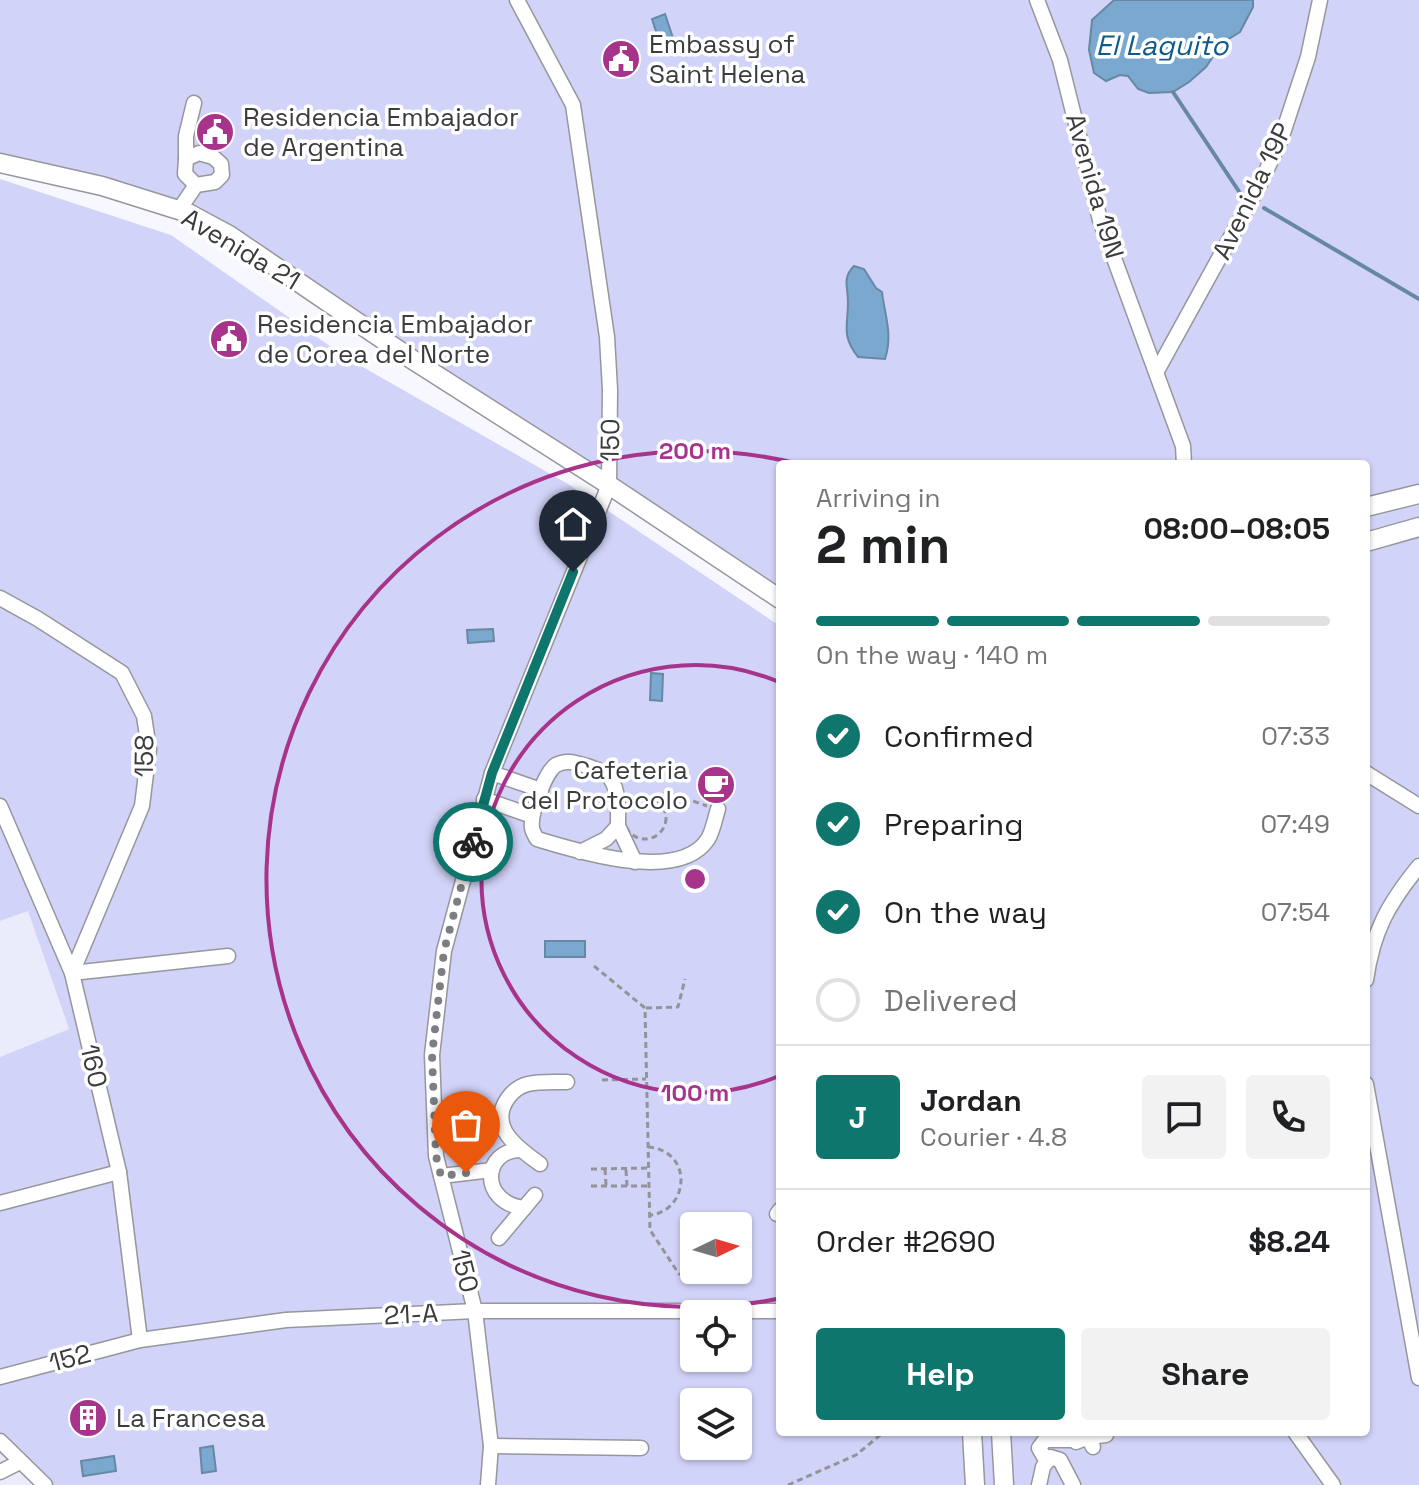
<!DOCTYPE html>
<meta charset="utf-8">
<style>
body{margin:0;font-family:"Space Grotesk",sans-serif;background:#f2f2f2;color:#202124;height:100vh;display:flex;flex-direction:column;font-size:30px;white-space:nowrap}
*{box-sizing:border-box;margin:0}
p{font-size:26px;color:#757577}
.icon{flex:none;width:44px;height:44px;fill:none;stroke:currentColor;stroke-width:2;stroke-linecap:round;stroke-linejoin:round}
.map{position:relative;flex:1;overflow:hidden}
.sheet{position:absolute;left:776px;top:460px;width:594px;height:976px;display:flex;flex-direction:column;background:#fff;border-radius:8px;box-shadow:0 2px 6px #0004}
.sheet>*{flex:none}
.needle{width:52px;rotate:85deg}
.fabs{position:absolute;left:680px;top:1212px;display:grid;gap:16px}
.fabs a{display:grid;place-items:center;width:72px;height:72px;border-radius:8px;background:#fff;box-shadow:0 2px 6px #0004;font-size:40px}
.pin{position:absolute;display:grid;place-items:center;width:68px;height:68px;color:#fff;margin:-82px -34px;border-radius:50% 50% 50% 0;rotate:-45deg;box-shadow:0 0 8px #0007}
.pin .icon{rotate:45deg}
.courier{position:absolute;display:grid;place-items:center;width:80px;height:80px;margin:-40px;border:6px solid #0f766e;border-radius:50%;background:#fff;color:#222;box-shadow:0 2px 10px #0007}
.summary em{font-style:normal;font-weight:700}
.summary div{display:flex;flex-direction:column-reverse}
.summary{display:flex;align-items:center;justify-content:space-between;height:136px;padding:0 40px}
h1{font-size:52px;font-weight:700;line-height:60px}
.bar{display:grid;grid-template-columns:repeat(4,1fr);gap:12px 8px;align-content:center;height:96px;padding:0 40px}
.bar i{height:10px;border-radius:6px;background:#e0e0e0}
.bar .on{background:#0f766e}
.bar p{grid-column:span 4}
.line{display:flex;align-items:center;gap:20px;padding:0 40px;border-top:2px solid #e0e0e0}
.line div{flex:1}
.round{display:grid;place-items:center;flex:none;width:84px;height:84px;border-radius:8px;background:#f2f2f2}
ol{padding:0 40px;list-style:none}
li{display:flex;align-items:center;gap:24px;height:88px}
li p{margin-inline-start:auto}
li .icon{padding:8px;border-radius:50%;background:#0f766e;color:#fff;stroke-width:4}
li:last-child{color:#757577}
li i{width:44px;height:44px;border:4px solid #e0e0e0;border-radius:50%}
.cta{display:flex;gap:16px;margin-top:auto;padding:16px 40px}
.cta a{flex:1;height:92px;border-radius:8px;background:#0f766e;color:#fff;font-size:32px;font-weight:700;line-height:92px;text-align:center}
.cta a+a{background:#f2f2f2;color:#202124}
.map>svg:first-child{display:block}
.built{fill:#ebecfb}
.green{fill:#d2d3f8;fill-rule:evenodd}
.water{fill:#7aa8ce;stroke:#6788a3;stroke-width:2}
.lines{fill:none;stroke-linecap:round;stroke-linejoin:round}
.stream{stroke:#6788a3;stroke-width:4}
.minor-casing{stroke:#96969d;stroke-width:17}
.major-casing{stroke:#96969d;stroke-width:21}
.path{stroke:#939398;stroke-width:3;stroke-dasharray:6 4;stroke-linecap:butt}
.minor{stroke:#fff;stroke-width:14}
.major{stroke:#fff;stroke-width:18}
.done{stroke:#7d7e82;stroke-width:8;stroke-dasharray:0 14.4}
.route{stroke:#0f766e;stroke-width:10}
.ring{fill:none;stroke:#a8338b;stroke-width:4}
.labels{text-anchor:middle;stroke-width:7;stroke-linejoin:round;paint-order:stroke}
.poi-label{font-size:26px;fill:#3c3c3f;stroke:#fff;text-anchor:start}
.street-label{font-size:26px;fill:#3c3c3f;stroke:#fff}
.water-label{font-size:28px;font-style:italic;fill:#0e5a8a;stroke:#fff}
.centre{fill:#a8338b;stroke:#fff;stroke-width:4}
.ring-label{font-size:24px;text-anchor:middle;font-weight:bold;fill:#a8338b;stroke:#fff;stroke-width:7;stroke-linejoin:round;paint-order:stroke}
</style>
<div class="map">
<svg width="1419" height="1485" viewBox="0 0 1419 1485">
<rect width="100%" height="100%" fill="#f7f8ff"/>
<g class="built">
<path d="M28,910L69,1029L0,1057V921Z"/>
<path d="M0,1438L54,1485H0Z"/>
</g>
<g class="green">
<path d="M0,0H1114L1092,20L1116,78L1120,75H1128L1132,82L1149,93L1173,91L1189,82L1206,67L1222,43L1240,32L1253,8V0H1419V494L1366,507V464H780V599L188,213L0,163Z"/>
<path d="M0,179L171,235L347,358L568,484L780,626V1432H962L965,1485H54L0,1438V1057L69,1029L28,911L0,921ZM694,1226H738V1270H694ZM694,1314H738V1358H694ZM694,1402H738V1446H694Z"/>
<path d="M1419,505V517L1366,531V518Z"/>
<path d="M1419,527V1485H1004L1001,1432H1366V542Z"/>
<path d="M980,1432H992L994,1485H984Z"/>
</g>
<g class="water">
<path d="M1114,0H1253V7L1240,32L1222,43L1206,67L1189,82L1173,92L1149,93L1138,89L1128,76L1120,75L1106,81L1094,73L1089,50L1092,20Z"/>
<path d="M665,14L674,41L661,47L652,19Z"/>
<path d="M854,266L864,269L876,288L882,292C885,317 893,334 885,359L858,357C841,335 848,327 848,302C848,287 842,278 854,266Z"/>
<path d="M493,629L494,641L468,643L467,630Z"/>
<path d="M651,673L663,674L662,701L650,700Z"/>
<rect x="545" y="941" width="40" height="16"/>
<path d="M213,1446L216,1471L202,1473L200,1448Z"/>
<path d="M114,1456L116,1471L83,1476L81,1461Z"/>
</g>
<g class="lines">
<g class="stream">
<path d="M1173,92L1240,193"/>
<path d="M1264,208L1419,299"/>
</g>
<defs>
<g id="minor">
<path d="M1037,0L1060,60L1100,220L1183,446L1184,464"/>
<path d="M186,159V136L194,103"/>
<path d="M179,210L196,185L215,182L222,175L221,164L213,157L199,153L186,159L185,174L196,185"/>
<path d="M1157,371L1261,182L1281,139L1308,57L1320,0"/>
<path d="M0,598L38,619L122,673L144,716L149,749L142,806L72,973L228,956"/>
<path d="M492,773L541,790"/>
<path d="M1366,773L1419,806"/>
<path d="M484,799L532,816"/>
<path d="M0,806L72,973L119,1172L140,1340"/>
<path d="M618,826L635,862"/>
<path d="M580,852L606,839L618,826C618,810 620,784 605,773C600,770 592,768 587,766C576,763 567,759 556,765C545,772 530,814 532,828C532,830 536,838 537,839C577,851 679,884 708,839C713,831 715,818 718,809"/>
<path d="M1366,980C1373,931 1388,904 1419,866"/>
<path d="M1366,1084L1419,1378"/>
<path d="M521,1150C482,1150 479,1202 524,1208"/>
<path d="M540,1164C519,1149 487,1127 508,1098C513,1091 520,1086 528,1084C540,1081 555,1082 567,1082"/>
<path d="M441,1176L492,1170"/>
<path d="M0,1203L119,1172"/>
<path d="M777,1214L780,1210"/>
<path d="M499,1238L535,1195"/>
<path d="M0,1377L140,1340L286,1320L475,1311H780"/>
<path d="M1295,1432L1333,1485"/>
<path d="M1088,1437L1106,1435"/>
<path d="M0,1441L45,1485"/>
<path d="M1076,1442L1088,1437L1093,1447"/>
<path d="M491,1446L641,1448"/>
<path d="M1047,1462L1039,1448L1045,1440H1080"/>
<path d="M0,1472L20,1462"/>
<path d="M488,1485L491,1446L475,1311L436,1156L432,1055L444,951L492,773L609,485L610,390L607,337L573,105L517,0"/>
<path d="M1039,1485L1043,1467L1050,1457L1060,1460L1073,1485"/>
</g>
<g id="major">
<path d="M0,163L102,186L188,213L229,235L416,362L609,485L780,599"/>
<path d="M1366,507L1419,494"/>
<path d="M1366,542L1419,527"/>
<path d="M972,1432L975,1485"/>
<path d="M1001,1432L1004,1485"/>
</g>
</defs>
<use href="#minor" class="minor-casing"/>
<use href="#major" class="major-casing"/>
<g class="path">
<circle cx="645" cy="818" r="21"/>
<path d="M665,811L693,801L707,806"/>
<path d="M594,966L645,1008L650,1230L679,1274H690"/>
<path d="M646,1008L678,1007L685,979"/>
<path d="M602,1080L646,1079"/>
<path d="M648,1147C694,1151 689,1210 651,1215"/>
<path d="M591,1169L649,1168"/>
<path d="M605,1169L606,1185"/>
<path d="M626,1170L627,1186"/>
<path d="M591,1186H649"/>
<path d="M788,1485L856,1455L884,1432"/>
</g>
<use href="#minor" class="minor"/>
<use href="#major" class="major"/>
</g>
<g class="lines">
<path class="done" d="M466,1173L441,1176L436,1156L432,1055L444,951L473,842"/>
<path class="route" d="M473,842L492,773L573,572"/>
</g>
<g class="ring">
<path d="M779 1076A214 214 0 1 1 779 682"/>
<path d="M777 1299A428 428 0 1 1 799 464"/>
</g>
<defs>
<symbol id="civic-disc" viewBox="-11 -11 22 22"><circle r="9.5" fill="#a8338b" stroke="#fff"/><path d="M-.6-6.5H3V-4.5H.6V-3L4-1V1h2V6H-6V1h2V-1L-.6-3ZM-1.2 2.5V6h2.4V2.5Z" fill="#fff"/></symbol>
<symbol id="cafe-disc" viewBox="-11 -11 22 22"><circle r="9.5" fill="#a8338b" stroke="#fff"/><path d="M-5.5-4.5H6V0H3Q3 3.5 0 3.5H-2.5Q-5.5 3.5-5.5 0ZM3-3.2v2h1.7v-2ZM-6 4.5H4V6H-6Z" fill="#fff"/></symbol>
<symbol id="building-disc" viewBox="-11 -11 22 22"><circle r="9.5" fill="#a8338b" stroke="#fff"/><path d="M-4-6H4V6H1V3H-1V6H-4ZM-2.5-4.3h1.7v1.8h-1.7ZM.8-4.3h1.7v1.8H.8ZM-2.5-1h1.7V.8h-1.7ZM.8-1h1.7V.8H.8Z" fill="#fff"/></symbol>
</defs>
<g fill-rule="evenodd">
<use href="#civic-disc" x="599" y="37" width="44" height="44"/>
<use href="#civic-disc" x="193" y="110" width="44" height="44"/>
<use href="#civic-disc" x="207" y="317" width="44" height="44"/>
<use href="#cafe-disc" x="694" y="763" width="44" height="44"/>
<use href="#building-disc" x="66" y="1396" width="44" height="44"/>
</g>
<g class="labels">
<g class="poi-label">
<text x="649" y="53">Embassy of<tspan x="649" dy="30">Saint Helena</tspan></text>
<text x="243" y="126">Residencia Embajador<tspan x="243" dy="30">de Argentina</tspan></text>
<text x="257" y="333">Residencia Embajador<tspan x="257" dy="30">de Corea del Norte</tspan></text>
<text x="688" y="779" text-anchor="end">Cafeteria<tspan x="688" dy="30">del Protocolo</tspan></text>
<text x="116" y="1427">La Francesa</text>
</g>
<g class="street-label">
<text transform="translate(1095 186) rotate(74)" y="9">Avenida 19N</text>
<text transform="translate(1252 191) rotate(-64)" y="9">Avenida 19P</text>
<text transform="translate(241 249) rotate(31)" y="9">Avenida 21</text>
<text transform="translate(610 440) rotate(-89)" y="9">150</text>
<text transform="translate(144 756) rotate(-89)" y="9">158</text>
<text transform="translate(94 1066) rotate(77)" y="9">160</text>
<text transform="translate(465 1271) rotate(76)" y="9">150</text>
<text transform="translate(411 1314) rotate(-3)" y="9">21-A</text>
<text transform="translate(70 1358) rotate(-15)" y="9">152</text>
</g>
<g class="water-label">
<text x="1162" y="55">El Laguito</text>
</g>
</g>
<circle cx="695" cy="879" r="12" class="centre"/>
<g class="ring-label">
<text x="695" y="459">200 m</text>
<text x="695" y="1101">100 m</text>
</g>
</svg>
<div class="fabs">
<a><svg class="needle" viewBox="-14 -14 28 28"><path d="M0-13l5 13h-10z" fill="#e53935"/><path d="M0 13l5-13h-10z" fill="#757577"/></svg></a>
<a><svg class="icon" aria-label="locate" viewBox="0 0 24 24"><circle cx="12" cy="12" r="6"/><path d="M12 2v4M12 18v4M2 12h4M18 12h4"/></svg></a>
<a><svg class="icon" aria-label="layers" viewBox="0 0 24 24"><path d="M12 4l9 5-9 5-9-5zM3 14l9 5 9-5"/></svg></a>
</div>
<div class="pin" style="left:466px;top:1173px;background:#ea580c"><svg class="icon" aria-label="bag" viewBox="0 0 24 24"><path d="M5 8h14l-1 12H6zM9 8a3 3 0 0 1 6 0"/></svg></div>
<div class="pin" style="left:573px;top:572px;background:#1f2937"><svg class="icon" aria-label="home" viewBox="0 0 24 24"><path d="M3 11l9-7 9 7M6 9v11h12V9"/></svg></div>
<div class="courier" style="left:473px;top:842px"><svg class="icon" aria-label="bike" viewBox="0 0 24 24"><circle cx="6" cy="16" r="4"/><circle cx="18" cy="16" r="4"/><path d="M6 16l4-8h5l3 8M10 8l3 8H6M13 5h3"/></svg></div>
<section class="sheet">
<div class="summary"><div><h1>2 min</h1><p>Arriving in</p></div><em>08:00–08:05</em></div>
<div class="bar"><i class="on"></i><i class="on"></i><i class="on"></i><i></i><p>On the way · 140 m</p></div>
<ol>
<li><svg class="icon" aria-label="check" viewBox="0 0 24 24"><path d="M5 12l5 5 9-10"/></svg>Confirmed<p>07:33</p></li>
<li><svg class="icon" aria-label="check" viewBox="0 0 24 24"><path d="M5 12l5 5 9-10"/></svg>Preparing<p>07:49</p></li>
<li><svg class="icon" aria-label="check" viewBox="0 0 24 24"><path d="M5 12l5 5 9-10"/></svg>On the way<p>07:54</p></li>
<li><i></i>Delivered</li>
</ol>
<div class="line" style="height:144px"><b class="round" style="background:#0f766e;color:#fff">J</b><div><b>Jordan</b><p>Courier · 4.8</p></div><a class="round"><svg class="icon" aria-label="chat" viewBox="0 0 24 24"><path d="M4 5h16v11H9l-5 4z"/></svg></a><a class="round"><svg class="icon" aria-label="phone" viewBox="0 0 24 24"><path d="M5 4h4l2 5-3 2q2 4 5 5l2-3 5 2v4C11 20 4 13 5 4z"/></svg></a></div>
<div class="line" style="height:104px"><div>Order #2690</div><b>$8.24</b></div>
<div class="cta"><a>Help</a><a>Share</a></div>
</section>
</div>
